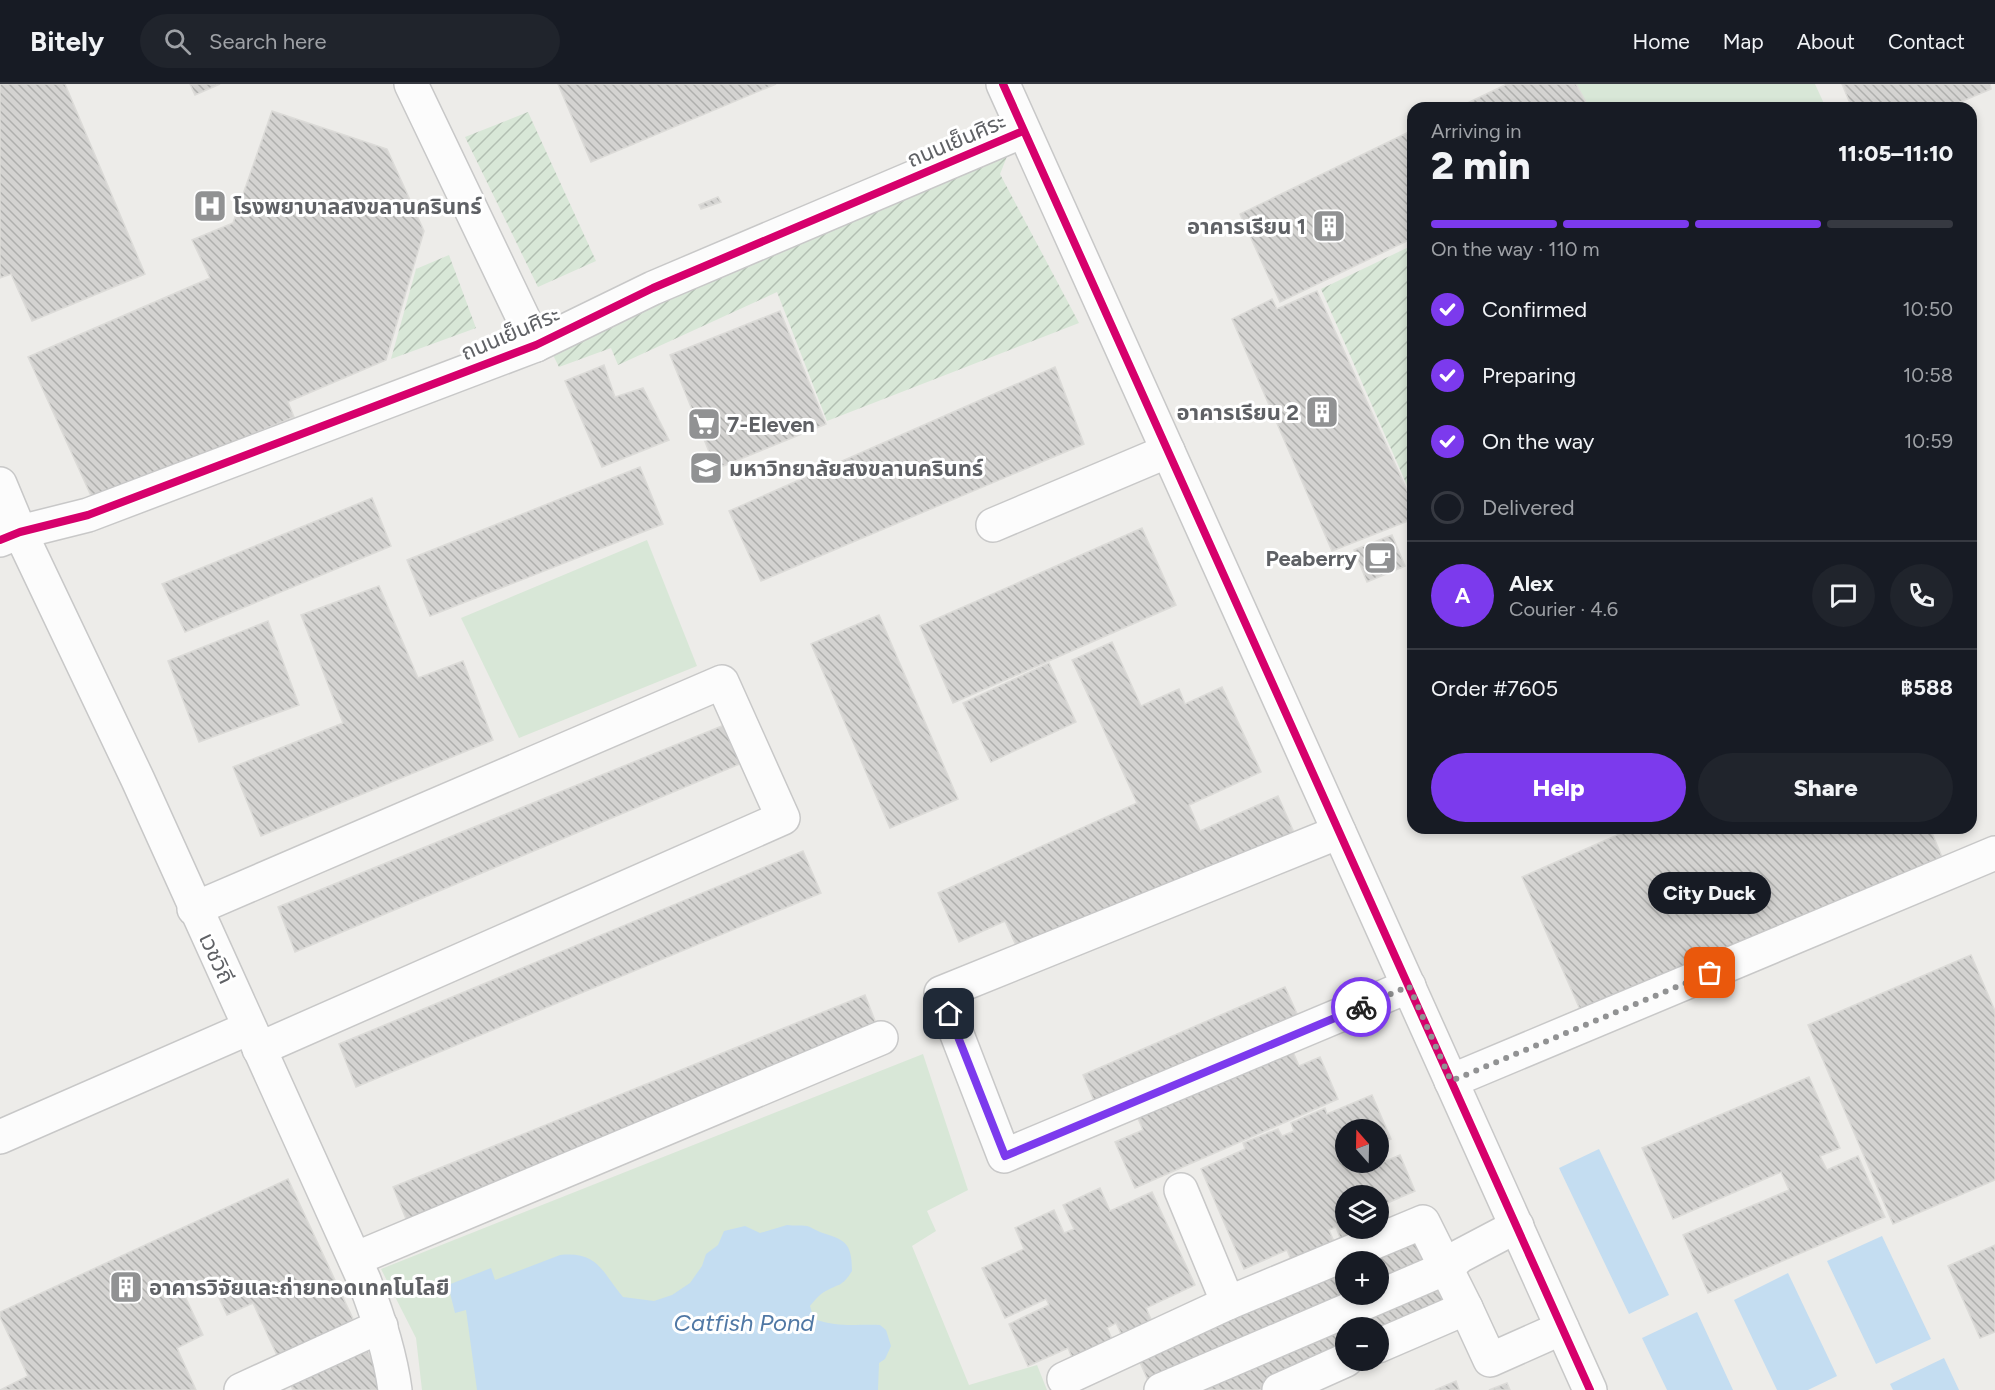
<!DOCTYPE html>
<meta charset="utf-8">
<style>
body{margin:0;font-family:Figtree,"Noto Sans Thai",sans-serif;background:#20242c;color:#f1f3f6;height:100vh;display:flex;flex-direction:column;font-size:22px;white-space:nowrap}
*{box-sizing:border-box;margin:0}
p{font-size:20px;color:#9ea1a6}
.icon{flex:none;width:33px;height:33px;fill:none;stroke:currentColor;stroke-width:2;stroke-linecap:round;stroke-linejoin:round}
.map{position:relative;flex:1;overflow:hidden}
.details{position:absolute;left:1407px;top:18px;width:570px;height:732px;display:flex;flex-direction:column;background:#171b24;border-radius:18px;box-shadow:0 3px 9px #0003}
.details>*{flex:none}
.needle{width:39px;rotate:340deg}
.fabs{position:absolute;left:1335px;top:1035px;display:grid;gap:12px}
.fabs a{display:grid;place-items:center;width:54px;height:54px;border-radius:50%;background:#171b24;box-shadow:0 3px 9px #0003;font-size:30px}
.pin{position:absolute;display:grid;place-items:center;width:51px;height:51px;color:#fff;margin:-26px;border-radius:12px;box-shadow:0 3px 9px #0006}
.courier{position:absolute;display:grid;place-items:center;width:60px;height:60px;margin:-30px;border:4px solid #7c3aed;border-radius:50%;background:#fff;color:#222;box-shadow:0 2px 8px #0007}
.bubble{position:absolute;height:42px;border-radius:21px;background:#171b24;box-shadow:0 3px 9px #0003;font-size:20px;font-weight:800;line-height:42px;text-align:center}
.overview em{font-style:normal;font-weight:800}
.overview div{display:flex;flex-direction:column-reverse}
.overview{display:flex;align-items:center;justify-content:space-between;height:102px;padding:0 24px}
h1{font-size:39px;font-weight:800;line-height:45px}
.bar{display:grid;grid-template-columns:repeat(4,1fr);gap:9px 6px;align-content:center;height:72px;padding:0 24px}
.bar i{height:8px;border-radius:4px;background:#363941}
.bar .selected{background:#7c3aed}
.bar p{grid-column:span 4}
.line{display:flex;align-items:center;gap:15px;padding:0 24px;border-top:2px solid #363941}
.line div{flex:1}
.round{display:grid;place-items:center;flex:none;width:63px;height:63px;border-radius:32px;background:#20242c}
ol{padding:0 24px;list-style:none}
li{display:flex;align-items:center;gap:18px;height:66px}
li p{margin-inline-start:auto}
li .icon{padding:6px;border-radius:50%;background:#7c3aed;color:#fff;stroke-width:4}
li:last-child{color:#9ea1a6}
li i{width:33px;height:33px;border:3px solid #363941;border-radius:50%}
.button{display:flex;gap:12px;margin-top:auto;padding:12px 24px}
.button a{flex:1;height:69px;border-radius:36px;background:#7c3aed;color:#fff;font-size:24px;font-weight:800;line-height:69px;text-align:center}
.button a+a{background:#20242c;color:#f1f3f6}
header{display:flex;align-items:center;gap:36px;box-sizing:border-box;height:84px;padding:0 30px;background:#171b24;border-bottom:2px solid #363941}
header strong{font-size:28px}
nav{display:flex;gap:33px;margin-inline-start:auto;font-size:21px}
.search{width:420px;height:54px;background:#20242c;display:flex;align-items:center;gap:15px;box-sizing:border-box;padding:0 21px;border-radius:33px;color:#9ea1a6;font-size:22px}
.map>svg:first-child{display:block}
.park{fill:#d8e7d7}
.garden{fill:url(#garden-furrows)}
.water{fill:#c4ddf1}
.building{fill:url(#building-back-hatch);stroke:#dcdbd8;stroke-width:1.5}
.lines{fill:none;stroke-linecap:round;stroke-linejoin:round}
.minor-casing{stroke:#c8c8c8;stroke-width:36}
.minor{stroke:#fcfcfc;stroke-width:33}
.cycleway-casing{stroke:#fff;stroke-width:11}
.cycleway{stroke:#d6006c;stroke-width:8}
.done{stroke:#919293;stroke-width:6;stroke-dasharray:0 10.8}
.route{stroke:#7c3aed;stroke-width:8}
.labels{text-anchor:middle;stroke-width:6;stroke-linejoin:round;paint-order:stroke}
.street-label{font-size:22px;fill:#5f6165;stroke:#fff}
.poi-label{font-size:22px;font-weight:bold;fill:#5f6165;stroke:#fff;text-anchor:start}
.water-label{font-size:24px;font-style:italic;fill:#5078a5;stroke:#fff}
</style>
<header>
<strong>Bitely</strong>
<div class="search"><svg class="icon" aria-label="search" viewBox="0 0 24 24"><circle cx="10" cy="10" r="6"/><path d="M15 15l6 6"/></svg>Search here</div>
<nav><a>Home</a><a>Map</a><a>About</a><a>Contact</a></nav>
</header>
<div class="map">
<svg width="1995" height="1306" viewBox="0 0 1995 1306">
<defs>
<pattern id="garden-furrows" width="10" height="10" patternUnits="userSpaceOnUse" patternTransform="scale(1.5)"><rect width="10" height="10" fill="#d8e7d7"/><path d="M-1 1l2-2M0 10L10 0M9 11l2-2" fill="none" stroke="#b2bfb2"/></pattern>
<pattern id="building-back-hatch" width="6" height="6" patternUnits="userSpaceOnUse" patternTransform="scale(1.5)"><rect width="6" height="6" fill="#d4d3d1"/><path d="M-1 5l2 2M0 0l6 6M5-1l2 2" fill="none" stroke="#afafad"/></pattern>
</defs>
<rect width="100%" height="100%" fill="#edece9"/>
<g class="park">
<path d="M1562,0H1815L1826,24H1574Z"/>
<path d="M647,456L697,582L519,654L461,534Z"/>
<path d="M923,970L968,1106L927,1127L936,1147L912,1162L969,1301L1037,1281L1047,1306H422L416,1254L381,1185Z"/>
</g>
<g class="garden">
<path d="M528,28L596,177L538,203L465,53Z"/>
<path d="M1008,70L1000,90L1079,239L827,337L777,208L618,281L611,264L559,283L554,273L552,262Z"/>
<path d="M1413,161V415L1321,205Z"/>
<path d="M449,171L476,244L391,275L416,185Z"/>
</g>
<g class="water">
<path d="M1599,1065L1669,1211L1629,1230L1559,1084Z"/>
<path d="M787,1141C794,1142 800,1141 807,1142C811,1143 815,1146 820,1148C844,1156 852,1157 852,1187C842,1203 840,1199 824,1208C819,1211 814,1217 810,1222L814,1235C841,1244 854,1240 880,1241L886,1246L891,1262L885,1275L879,1279L878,1306H477L466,1226L455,1229L448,1201L491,1184L495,1196L560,1171C598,1167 602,1188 623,1213L654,1217L672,1211L690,1199L702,1182L706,1170L718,1161L724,1147L745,1142L760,1149Z"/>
<path d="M1882,1152L1931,1255L1876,1280L1827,1177Z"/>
<path d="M1788,1189L1837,1292L1808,1306H1777L1734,1216Z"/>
<path d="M1697,1228L1733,1306H1667L1642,1254Z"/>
<path d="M1944,1274L1959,1306H1893L1890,1300Z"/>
</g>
<g class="building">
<path d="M0,0H65L145,190L32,237L11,190L0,194Z"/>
<path d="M190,0H220L195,11Z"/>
<path d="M558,0H776L591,78Z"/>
<path d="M1507,0H1576L1589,24H1457Z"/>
<path d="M1842,0H1990L1991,5L1946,24H1852Z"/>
<path d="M272,27L387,65L424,147L386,276L288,318L294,333L93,416L28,273L210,194L192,156L233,139Z"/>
<path d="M1413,46V154L1280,218L1240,130Z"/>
<path d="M718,113L721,118L701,125L699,121Z"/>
<path d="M1317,207L1413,420V435L1332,467L1232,235L1272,215L1277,225Z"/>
<path d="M780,227L826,340L716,385L670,271Z"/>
<path d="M604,281L615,313L643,304L669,356L602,383L565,297Z"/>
<path d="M1055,283L1084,360L761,497L729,427Z"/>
<path d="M640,383L663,440L430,532L407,476Z"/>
<path d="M372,414L391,462L185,548L162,500Z"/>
<path d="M1142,444L1176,521L953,619L920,542Z"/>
<path d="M1392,451L1405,482L1367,498L1354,466Z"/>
<path d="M379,502L418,594L463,577L493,656L261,752L233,683L343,639L301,531Z"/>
<path d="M879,531L958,715L890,744L811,560Z"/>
<path d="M268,537L299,621L199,658L168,577Z"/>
<path d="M1112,558L1141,622L1179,605L1185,620L1222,603L1261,688L1189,721L1200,747L1278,712L1300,762L1027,886L1005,837L959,858L938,809L1137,719L1072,576Z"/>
<path d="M1049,579L1076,638L991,678L963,619Z"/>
<path d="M734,637L749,676L295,868L278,823Z"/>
<path d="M1633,744H1930L1942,773L1582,930L1522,793Z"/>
<path d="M803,767L821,809L356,1003L339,960Z"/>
<path d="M1971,871L1995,927V1096L1893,1140L1808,941Z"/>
<path d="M1285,903L1299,934L1282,942L1299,982L1320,973L1338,1015L1135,1104L1115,1058L1143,1046L1133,1023L1095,1019L1083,991Z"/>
<path d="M865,911L884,960L413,1152L393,1103Z"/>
<path d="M1809,993L1840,1064L1820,1072L1827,1086L1858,1072L1885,1133L1708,1209L1683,1151L1789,1106L1781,1088L1673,1135L1642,1064Z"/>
<path d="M1372,1011L1391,1055L1378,1060V1046H1346V1078H1353L1357,1089L1400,1071L1415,1107L1378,1123V1112H1346V1144H1378L1344,1164L1336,1143L1329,1146L1339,1169L1296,1188L1287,1166L1244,1185L1201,1085L1245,1065L1243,1059L1278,1045L1282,1052L1294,1047L1291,1039L1325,1024L1327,1030Z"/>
<path d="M288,1095L386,1306H293L253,1219L227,1231L211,1197L184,1210L203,1251L177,1264L196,1306H0L28,1292L0,1233V1228Z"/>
<path d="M1100,1104L1110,1127L1152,1108L1195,1201L1146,1224L1154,1242L1124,1256L1116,1239L1107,1244L1117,1266L1077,1285L1068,1264L1028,1282L1009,1240L1049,1221L1046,1215L1005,1234L982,1184L1024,1165L1015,1144L1054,1126L1064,1149L1074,1145L1063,1121Z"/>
<path d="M1417,1147L1430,1177L1378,1199V1178H1346Z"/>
<path d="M1995,1161V1248L1980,1254L1948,1182Z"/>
<path d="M1346,1178V1210L1149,1299L1136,1269Z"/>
<path d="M1440,1194L1453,1222L1378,1254V1244H1346V1269L1259,1306H1180Z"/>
<path d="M1456,1297L1459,1306H1435Z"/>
<path d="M1507,1299L1510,1306H1489Z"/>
</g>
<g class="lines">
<defs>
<g id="minor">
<path d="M411,0L536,261"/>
<path d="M1003,0L1590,1306"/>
<path d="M0,400L20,448L138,696L364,1196C378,1232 390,1268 395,1306"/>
<path d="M993,441L1168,367"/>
<path d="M0,456L20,448L88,431L536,261L653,204L1023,47"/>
<path d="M1339,748L941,909L1004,1072L1409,902"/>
<path d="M194,825L722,598L783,734L259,965"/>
<path d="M1451,997L1995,769"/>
<path d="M0,1053L249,944"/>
<path d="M1181,1106L1228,1219"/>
<path d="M355,1175L881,954"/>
<path d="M1378,1262L1466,1224L1490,1276L1562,1244"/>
<path d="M1064,1295L1228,1219L1423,1138L1466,1224"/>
<path d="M241,1306L381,1242"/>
<path d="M1161,1306L1446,1184L1460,1172L1517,1142"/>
<path d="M1279,1306L1346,1276"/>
</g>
</defs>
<use href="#minor" class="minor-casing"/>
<use href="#minor" class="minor"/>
<defs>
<g id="cycleway">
<path d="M1003,0L1590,1306"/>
<path d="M0,456L20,448L88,431L536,261L653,204L1023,47"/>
</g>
</defs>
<use href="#cycleway" class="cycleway-casing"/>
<use href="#cycleway" class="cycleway"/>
</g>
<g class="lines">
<path class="done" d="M1361,923L1409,902L1451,997L1710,889"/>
<path class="route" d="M949,930L1005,1072L1361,923"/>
</g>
<defs>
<symbol id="hospital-square" viewBox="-11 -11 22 22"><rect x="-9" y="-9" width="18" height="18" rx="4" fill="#919293" stroke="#fff"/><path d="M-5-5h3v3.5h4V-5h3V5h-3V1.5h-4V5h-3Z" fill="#fff"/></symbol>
<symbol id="building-square" viewBox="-11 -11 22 22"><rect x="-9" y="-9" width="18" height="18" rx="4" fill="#919293" stroke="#fff"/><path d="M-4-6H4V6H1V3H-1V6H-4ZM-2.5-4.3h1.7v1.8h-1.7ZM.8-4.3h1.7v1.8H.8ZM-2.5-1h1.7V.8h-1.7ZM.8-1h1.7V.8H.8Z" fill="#fff"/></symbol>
<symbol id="supermarket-square" viewBox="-11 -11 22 22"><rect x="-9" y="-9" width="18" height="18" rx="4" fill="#919293" stroke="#fff"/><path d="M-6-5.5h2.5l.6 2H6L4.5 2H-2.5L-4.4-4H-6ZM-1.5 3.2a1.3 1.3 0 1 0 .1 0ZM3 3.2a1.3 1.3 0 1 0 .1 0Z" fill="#fff"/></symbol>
<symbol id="university-square" viewBox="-11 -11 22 22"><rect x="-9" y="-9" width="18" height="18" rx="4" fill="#919293" stroke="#fff"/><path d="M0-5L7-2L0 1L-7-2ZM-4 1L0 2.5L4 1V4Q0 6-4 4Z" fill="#fff"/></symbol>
<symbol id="cafe-square" viewBox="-11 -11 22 22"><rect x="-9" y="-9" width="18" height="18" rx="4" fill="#919293" stroke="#fff"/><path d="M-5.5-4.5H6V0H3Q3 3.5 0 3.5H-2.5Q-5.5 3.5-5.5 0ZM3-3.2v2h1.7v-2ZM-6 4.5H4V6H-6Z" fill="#fff"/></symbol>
</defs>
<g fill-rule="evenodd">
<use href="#hospital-square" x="191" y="103" width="38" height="38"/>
<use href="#building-square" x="1310" y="123" width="38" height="38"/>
<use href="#building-square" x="1303" y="309" width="38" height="38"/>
<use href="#supermarket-square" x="685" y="321" width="38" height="38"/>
<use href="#university-square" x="687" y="365" width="38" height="38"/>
<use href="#cafe-square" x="1361" y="455" width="38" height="38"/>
<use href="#building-square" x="107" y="1184" width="38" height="38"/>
</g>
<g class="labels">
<g class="street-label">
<text transform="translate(956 56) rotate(-23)" y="8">ถนนเย็นศิระ</text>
<text transform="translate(510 249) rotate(-23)" y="8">ถนนเย็นศิระ</text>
<text transform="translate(217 874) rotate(65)" y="8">เวชวิถี</text>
</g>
<g class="poi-label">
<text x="233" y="130">โรงพยาบาลสงขลานครินทร์</text>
<text x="1306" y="150" text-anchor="end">อาคารเรียน 1</text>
<text x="1299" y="336" text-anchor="end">อาคารเรียน 2</text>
<text x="727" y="348">7-Eleven</text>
<text x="729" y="392">มหาวิทยาลัยสงขลานครินทร์</text>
<text x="1357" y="482" text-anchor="end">Peaberry</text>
<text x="149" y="1211">อาคารวิจัยและถ่ายทอดเทคโนโลยี</text>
</g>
<g class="water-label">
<text x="744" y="1247">Catfish Pond</text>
</g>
</g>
</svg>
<div class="fabs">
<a><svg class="needle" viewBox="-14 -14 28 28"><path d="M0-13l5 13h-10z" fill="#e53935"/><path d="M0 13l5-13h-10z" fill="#9ea1a6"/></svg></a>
<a><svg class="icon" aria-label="layers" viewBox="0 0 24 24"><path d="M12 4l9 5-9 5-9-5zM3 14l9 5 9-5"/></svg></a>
<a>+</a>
<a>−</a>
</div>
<div class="pin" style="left:1710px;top:889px;background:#ea580c"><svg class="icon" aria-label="bag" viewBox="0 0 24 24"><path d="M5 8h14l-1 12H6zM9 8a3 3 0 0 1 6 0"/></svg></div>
<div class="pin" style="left:949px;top:930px;background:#1f2937"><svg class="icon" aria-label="home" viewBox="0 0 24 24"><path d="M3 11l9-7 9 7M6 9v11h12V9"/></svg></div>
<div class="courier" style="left:1361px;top:923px"><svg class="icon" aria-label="bike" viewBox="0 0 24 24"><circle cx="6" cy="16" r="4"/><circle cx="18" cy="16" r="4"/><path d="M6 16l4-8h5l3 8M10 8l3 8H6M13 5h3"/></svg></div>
<div class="bubble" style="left:1648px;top:788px;width:123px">City Duck</div>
<section class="details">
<div class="overview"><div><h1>2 min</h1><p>Arriving in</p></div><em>11:05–11:10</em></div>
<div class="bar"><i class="selected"></i><i class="selected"></i><i class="selected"></i><i></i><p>On the way · 110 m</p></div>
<ol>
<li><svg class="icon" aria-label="check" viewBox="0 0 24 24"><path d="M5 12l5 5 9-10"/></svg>Confirmed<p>10:50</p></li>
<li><svg class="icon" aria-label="check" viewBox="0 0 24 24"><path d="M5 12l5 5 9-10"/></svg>Preparing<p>10:58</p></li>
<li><svg class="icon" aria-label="check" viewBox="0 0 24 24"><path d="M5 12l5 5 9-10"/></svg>On the way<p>10:59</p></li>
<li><i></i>Delivered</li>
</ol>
<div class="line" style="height:108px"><b class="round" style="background:#7c3aed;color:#fff">A</b><div><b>Alex</b><p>Courier · 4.6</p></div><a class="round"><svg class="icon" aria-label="chat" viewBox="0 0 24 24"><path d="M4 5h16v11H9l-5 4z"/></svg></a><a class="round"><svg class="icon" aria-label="phone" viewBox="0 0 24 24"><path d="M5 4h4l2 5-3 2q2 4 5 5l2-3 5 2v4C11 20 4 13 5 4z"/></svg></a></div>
<div class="line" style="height:78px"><div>Order #7605</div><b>฿588</b></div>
<div class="button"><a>Help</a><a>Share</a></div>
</section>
</div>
